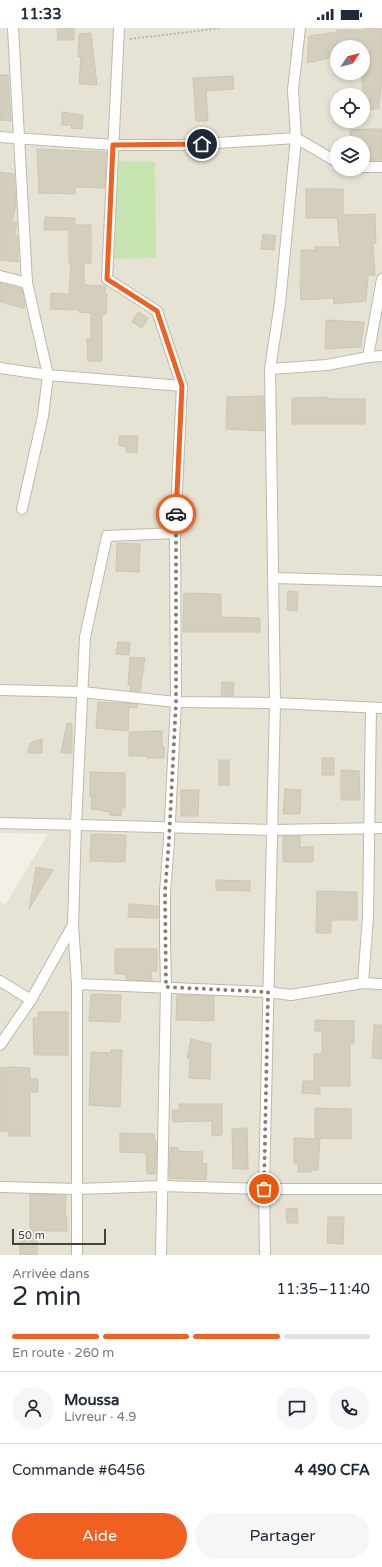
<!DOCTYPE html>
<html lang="fr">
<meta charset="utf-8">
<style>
body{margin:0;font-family:"Varela Round",sans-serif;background:#f6f6f7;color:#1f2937;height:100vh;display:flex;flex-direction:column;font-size:15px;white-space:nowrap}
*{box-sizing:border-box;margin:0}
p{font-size:13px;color:#747a83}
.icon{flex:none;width:22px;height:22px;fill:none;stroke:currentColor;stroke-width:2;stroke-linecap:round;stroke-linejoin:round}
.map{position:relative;height:1227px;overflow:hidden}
.drawer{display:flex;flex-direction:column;background:#fff;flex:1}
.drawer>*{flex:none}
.needle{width:26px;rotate:55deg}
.buttons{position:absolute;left:330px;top:12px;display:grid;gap:8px}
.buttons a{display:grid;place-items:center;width:40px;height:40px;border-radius:50%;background:#fff;box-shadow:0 2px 6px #0003;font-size:20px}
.scale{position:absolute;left:12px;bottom:10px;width:94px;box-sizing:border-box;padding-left:4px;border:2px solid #454236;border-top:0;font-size:11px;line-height:14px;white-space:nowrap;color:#454236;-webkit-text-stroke:3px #fff;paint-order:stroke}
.pin{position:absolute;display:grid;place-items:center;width:34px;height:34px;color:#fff;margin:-17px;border:2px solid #fff;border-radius:50%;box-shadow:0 1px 4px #0007}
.courier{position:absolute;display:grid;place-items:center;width:40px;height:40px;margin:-20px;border:3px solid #ef6021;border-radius:50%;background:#fff;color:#222;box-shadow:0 1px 5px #0007}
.headline em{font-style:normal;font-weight:600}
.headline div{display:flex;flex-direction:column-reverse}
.headline{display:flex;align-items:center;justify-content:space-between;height:68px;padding:0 12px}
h1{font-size:26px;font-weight:600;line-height:30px}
.bar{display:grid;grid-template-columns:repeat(4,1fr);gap:6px 4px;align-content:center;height:48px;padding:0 12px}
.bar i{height:5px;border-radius:3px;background:#e0e1e3}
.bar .on{background:#ef6021}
.bar p{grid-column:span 4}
.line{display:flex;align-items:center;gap:10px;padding:0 12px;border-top:1px solid #e0e1e3}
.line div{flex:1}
.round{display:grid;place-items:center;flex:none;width:42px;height:42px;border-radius:21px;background:#f6f6f7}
.button{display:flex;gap:8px;margin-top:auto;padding:8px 12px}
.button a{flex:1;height:46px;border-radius:24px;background:#ef6021;color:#fff;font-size:16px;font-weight:600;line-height:46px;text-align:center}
.button a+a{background:#f6f6f7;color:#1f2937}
.status{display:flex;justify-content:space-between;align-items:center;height:28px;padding:0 20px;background:#fff;direction:ltr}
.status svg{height:11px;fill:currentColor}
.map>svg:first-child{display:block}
.residential{fill:#e6e3d5;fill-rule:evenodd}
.green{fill:#c6e5b1}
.building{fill:#d4cebd;stroke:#cec7b0}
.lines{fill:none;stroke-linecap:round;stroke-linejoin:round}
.minor-casing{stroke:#bebaaa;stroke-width:12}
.path{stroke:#bfb89c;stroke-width:2;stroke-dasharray:2 2;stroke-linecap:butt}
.minor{stroke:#fff;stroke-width:10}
.done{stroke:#827f74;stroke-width:4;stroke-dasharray:0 7.2}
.route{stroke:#ef6021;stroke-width:5}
</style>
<div class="status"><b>11:33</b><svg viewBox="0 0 49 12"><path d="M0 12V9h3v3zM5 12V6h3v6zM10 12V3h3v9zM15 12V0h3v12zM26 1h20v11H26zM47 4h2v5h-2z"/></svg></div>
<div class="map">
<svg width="382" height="1227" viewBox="0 0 382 1227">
<rect width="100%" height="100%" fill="#f3f1e7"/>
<path class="residential" d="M0,0H382V1227H0V874L5,877L48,806L0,805ZM337,19H363V45H337ZM337,67H363V93H337ZM337,115H363V141H337Z"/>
<path class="green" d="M111,133L155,134L156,230L111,231Z"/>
<g class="building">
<path d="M57,0H74V12H58Z"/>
<path d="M365,0H382V50L379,80L363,83L362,46L364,19H337V28L307,35L309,8L337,4V2H365Z"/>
<path d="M91,5L97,57L79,56L81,29H78L79,6Z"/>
<path d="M0,47H8L11,93L0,92Z"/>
<path d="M233,48L234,61L206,63L208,93H196L193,50Z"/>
<path d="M62,84L83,87L82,101L71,100L72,97H62Z"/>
<path d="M368,101H382V132H363V115H351L350,102Z"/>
<path d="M37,121L106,124L105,160L75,159V166L39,165Z"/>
<path d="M0,144L14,146L16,177L12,194H17L15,207L18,208V234L0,232Z"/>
<path d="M306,161H343V187L375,186L376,215L373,216L375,247H368L366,273L334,276L333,270L301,272L300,251H301V222H315V219H340L337,190H306Z"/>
<path d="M45,189L75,190V197H91V235H84V257L105,258V266H107L106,286H102V333H88L87,311H91V285L79,284V282L50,281L51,265L69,266L71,235H69V202H44Z"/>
<path d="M263,206L276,208L274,222L261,221Z"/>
<path d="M0,255L22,261L25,274L24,280L0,274Z"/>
<path d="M138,284L148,290L142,300L132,294Z"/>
<path d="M326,292L364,294L361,319L325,321Z"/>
<path d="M264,368V403L226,401L227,369Z"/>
<path d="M328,369V371H365V396H292V370Z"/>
<path d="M119,408H138L137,425L126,424V418H119Z"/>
<path d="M117,515L140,516L139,544L116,543Z"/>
<path d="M288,563L298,564L297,583L287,582Z"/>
<path d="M184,565L221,566V589L260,590V604H183Z"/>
<path d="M118,614L130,615L129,627L116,626Z"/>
<path d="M130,629L145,630L140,664L130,663L131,657H128Z"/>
<path d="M222,654L234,655L233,668H221Z"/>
<path d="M98,674L138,676L137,680L129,679L128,703L96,700Z"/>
<path d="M67,695L72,696V725H61Z"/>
<path d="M157,703H162V718H164V730H147V728H129V704Z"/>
<path d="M42,711V725H28L30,715Z"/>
<rect x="322" y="730" width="12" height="17"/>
<rect x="219" y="732" width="10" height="25"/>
<path d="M341,742L359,743L360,772H341Z"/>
<path d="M90,744L125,745V780H122L121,788L109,787L110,784L102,783V782L91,781L92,769H90Z"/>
<path d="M285,761L301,762L300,786H283Z"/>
<path d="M181,762H199L198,788H181Z"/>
<path d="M91,806L126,807L125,834L90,833Z"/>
<path d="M283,808H300V819H313V834H283Z"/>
<path d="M36,839L53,842L29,881Z"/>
<path d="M216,852L250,853V863L216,862Z"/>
<path d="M317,863L357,864V892H331V905H316Z"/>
<path d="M129,876L158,878V890L128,889Z"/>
<path d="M115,921H157V943H151L152,953L127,952L125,946H115Z"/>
<path d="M91,966L121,967L120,994L89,993Z"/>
<path d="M177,967L214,968V993L176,992Z"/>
<path d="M38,984H68V1027H34L33,990H38Z"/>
<path d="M315,992L354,993V1016H350V1058H320V1066L302,1065L303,1053H314V1026H322V1003H315Z"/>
<path d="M374,997H382V1031L372,1030Z"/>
<path d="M191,1011L211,1016L210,1051L189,1050L190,1030H187Z"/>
<path d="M111,1022H122L120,1079L89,1077L91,1024L111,1025Z"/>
<path d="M11,1039L30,1040V1051H38V1064H30V1108H9V1103H0V1040Z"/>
<path d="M179,1076H222V1107L212,1108V1093L173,1094L172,1082H179Z"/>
<path d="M315,1080L351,1081V1111L315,1110Z"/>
<path d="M247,1100L248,1141H233L232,1101Z"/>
<path d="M120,1105L154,1106V1113H156L157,1119L155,1146H147L146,1125L120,1124Z"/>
<path d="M294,1110L320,1111L318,1142H311V1144H298L299,1136H294Z"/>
<path d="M170,1119L178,1120V1123L203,1124L202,1135L207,1136L206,1152L169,1150Z"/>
<path d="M30,1166L66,1167L65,1189H67V1203H30Z"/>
<path d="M297,1180L298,1195H287L286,1181Z"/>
<path d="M328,1189H344L343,1216L327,1215Z"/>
<path d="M20,1202L37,1203V1227H20Z"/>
</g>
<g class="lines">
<defs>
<g id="minor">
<path d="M13,0L27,255L48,347L182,358"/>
<path d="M0,109L113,117H186L296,110L337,134"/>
<path d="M363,139H382"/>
<path d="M0,248L27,255"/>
<path d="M368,329L382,251"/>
<path d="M0,340L48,347L43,388L22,481"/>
<path d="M270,341L327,337L368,329L382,328"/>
<path d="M274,550L382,553"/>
<path d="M0,662L82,664L176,674L275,675L382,680"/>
<path d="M0,795L273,802L382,800"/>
<path d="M0,953L31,972"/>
<path d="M363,955L368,889L371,680"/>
<path d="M77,956L268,964L291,967L363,955L382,956"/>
<path d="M0,1017L31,972L73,897"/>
<path d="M0,1159L78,1161L162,1158L264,1161H382"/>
<path d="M77,1227V956L73,897L76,796L85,609L107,508L175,505L182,358L157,283L107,251L119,0"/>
<path d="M161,1227L166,959L165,913V864L169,812L176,674L175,505"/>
<path d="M265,1227L264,1161L275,675L270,341L280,275L296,110L293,62L300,0"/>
</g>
</defs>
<use href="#minor" class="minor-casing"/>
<path class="path" d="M130,11L222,0"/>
<use href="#minor" class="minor"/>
</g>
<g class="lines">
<path class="done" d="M176,486V674L169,812L165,864L166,959L268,964L264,1161"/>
<path class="route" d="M176,486L182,358L157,283L107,251L113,117L202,116"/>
</g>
</svg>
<div class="buttons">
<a><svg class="needle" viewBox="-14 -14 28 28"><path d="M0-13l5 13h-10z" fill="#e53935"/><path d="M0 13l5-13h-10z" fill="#747a83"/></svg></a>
<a><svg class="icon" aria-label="locate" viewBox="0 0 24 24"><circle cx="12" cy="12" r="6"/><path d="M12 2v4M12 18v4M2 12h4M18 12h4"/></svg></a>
<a><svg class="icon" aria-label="layers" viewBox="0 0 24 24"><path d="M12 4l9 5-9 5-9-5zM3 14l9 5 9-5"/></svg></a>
</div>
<div class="scale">50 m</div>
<div class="pin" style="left:264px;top:1161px;background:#ea580c"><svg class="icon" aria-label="bag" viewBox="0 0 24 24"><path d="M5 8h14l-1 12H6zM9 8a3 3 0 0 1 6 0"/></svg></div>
<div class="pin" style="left:202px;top:116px;background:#1f2937"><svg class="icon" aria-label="home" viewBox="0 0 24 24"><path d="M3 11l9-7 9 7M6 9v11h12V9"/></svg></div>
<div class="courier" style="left:176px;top:486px"><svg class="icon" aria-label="car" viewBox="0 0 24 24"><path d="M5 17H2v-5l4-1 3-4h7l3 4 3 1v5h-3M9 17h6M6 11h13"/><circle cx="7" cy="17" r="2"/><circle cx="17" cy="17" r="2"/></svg></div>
</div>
<section class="drawer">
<div class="headline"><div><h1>2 min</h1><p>Arrivée dans</p></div><em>11:35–11:40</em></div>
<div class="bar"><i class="on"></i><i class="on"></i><i class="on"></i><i></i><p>En route · 260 m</p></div>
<div class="line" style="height:72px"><a class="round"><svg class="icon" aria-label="person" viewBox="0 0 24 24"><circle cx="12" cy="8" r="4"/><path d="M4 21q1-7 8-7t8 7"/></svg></a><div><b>Moussa</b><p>Livreur · 4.9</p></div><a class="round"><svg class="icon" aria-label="chat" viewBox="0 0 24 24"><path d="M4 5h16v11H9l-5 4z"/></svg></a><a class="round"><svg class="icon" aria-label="phone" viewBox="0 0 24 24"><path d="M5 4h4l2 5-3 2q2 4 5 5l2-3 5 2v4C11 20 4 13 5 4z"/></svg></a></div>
<div class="line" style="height:52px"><div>Commande #6456</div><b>4 490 CFA</b></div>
<div class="button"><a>Aide</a><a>Partager</a></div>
</section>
